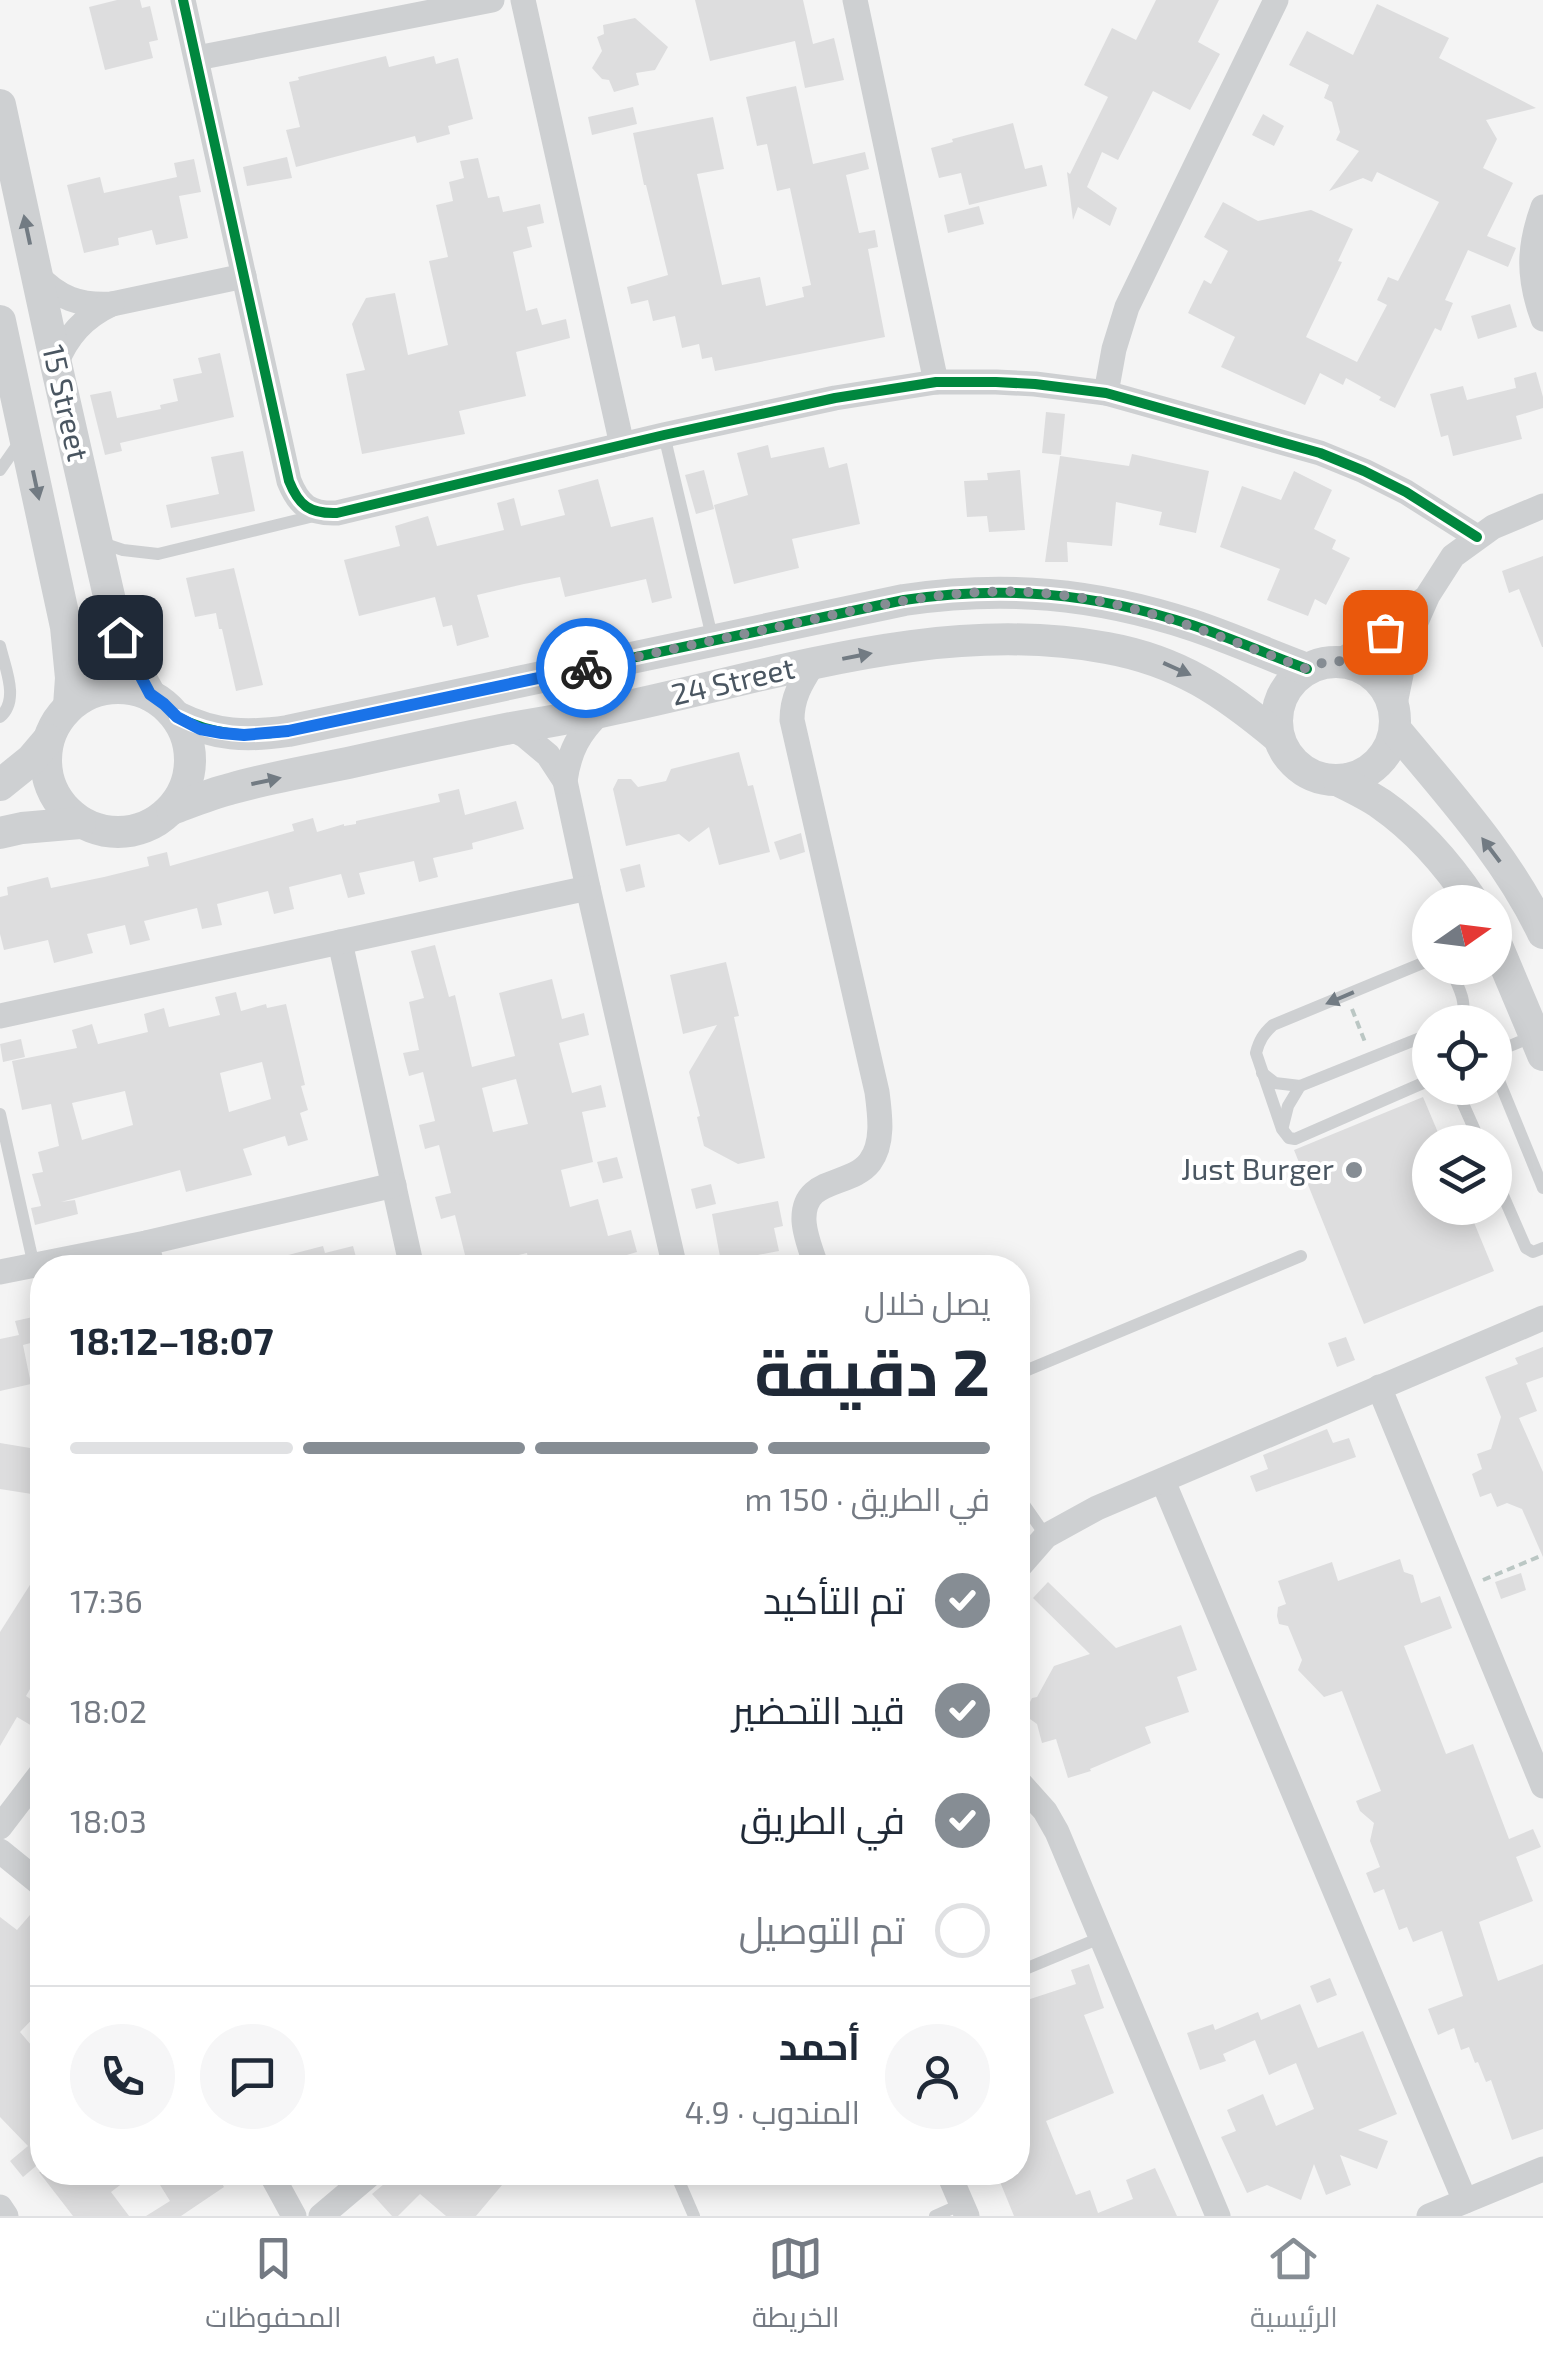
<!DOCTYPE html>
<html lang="ar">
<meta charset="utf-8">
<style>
body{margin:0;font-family:"Exo 2",Cairo,sans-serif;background:#f6f6f7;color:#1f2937;direction:rtl;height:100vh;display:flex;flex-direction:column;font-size:38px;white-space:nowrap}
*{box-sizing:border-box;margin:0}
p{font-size:32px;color:#747a83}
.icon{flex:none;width:55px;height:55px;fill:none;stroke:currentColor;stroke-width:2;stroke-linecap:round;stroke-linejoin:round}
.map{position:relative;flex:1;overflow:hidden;direction:ltr}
.drawer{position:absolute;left:30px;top:1255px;width:1000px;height:930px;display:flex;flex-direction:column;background:#fff;border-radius:40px;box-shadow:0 5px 25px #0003;direction:rtl}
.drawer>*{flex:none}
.needle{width:65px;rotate:76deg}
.fabs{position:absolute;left:1412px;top:885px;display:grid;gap:20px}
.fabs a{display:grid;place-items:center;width:100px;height:100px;border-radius:50%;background:#fff;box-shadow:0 5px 25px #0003;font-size:50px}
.pin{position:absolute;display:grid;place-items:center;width:85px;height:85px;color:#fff;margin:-42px;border-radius:20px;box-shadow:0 5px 15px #0006}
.courier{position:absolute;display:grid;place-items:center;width:100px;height:100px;margin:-50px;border:8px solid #1a73e8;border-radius:50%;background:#fff;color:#222;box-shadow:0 2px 12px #0007}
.overview em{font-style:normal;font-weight:700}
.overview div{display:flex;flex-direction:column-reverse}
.overview{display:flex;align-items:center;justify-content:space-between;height:170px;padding:0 40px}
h1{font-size:65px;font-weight:700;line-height:75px}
.bar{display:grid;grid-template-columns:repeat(4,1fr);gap:15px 10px;align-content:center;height:120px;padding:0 40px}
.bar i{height:12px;border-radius:8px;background:#e0e1e3}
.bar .current{background:#868d94}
.bar p{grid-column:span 4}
.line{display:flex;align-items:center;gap:25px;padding:0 40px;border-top:2px solid #e0e1e3}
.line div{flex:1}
.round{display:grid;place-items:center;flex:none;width:105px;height:105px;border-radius:52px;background:#f6f6f7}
ol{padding:0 40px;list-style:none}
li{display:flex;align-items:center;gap:30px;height:110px}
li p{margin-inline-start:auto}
li .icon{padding:10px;border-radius:50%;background:#868d94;color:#fff;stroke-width:4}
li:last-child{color:#747a83}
li i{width:55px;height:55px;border:5px solid #e0e1e3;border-radius:50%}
.tab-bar{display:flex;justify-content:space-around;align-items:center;height:140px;border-top:2px solid #e0e1e3;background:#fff;font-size:28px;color:#747a83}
.tab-bar a{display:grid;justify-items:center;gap:5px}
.tab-bar .current{color:#868d94}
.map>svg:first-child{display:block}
.building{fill:#ddddde;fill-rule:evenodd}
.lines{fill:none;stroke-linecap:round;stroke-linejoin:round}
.path{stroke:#bbc7c4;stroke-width:4;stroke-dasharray:8 5;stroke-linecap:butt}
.service{stroke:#ced0d2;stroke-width:12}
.minor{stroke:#ced0d2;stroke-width:25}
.tertiary{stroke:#ced0d2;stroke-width:32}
.cycleway-casing{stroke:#fff;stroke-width:16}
.cycleway{stroke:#00873e;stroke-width:10}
.oneway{fill:#727b83}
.done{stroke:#868d94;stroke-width:10;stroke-dasharray:0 18}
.route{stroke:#1a73e8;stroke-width:12}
.poi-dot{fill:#868d94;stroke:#fff;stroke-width:4}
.labels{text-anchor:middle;stroke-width:8;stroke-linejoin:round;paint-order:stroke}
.street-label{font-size:30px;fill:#4a5661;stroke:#fff}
.poi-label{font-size:30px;fill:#4a5661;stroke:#fff;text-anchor:end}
</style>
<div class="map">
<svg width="1543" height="2216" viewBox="0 0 1543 2216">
<rect width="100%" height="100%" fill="#f4f4f4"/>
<g class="building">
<path d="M117,0H140L142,8L150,6L158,40L149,42L153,58L105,70L89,7Z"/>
<path d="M695,0H803L813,44L834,38L844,80L805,88L795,41L710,61Z"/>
<path d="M1156,0H1219L1198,42L1220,54L1190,110L1153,91L1118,160L1102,152L1087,187L1117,208L1110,226L1078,207L1073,220L1067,172L1070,174L1108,97L1084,85L1112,28L1136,40Z"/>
<path d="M1377,4L1449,38L1439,58L1536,108L1486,120L1497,139L1483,168L1513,183L1487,236L1516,248L1508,267L1468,250L1445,300L1453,303L1441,331L1435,328L1395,408L1379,400L1381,397L1346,378L1343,385L1320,373L1305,405L1221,367L1235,337L1188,313L1204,280L1211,284L1228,251L1204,237L1223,202L1258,221L1311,210L1353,229L1338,261L1342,262L1306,337L1357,362L1387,305L1377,300L1388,277L1398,281L1439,202L1377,172L1372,182L1363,178L1329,191L1359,151L1336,140L1340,132L1332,102L1324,98L1329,85L1289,65L1307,31L1353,55Z"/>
<path d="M635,18L668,47L655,70L636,73L639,85L614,92L609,80L602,79L592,68L602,51L597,37L604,34L603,25Z"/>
<path d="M386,56L389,67L434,56L436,64L458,58L473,119L448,126L450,134L417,143L415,136L296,167L286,130L300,127L289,82L299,80L298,77Z"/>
<path d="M796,86L813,164L865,152L869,169L846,175L859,233L875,230L878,247L868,249L885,337L715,371L712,357L702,359L699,344L682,348L675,316L653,321L648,300L631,304L627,287L668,275L646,185H644L633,133L713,117L724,169L697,174L722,285L760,277L766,306L804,297L802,287L811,285L790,188L777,191L767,144L757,146L746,97Z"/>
<path d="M633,107L637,124L592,135L588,117Z"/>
<path d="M1263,114L1284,126L1274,146L1252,135Z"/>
<path d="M1013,123L1025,169L1042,165L1047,186L969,205L961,173L939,178L931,148L953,142L952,139Z"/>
<path d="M287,157L292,178L247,186L243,167Z"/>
<path d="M478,158L488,198L499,196L503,212L540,204L544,223L527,227L532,247L513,252L526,311L537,308L542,325L566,319L570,338L516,352L526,396L459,411L465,434L362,454L346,374L365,370L352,324L366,298L395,293L408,355L448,345L429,261L448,257L436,205L453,201L449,182L464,178L460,161Z"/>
<path d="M194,159L201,192L179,196L188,238L156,245L152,230L118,238L119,245L84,253L67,185L100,177L104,193L177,177L174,163Z"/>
<path d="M979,206L984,224L948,233L944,215Z"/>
<path d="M1510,304L1517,327L1478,339L1471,316Z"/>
<path d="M220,353L234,417L120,443L122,451L105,455L90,395L111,391L117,418L161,409L160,405L178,401L173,379L202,373L198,358Z"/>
<path d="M1536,372L1543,397V408L1516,416L1522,439L1453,456L1448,435L1441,437L1430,394L1463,386L1467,400L1516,388L1514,378Z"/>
<path d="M1046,412L1065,414L1061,455L1042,453Z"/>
<path d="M768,445L771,458L824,447L829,468L847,463L860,524L792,539L799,568L734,584L714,505L748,495L737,453Z"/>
<path d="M243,451L255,511L171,528L166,505L219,494L211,457Z"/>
<path d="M1132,454L1209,471L1196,533L1159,525L1162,512L1116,502L1112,546L1067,542L1068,562H1045L1060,456L1129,466Z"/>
<path d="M704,470L714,509L696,514L685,475Z"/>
<path d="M1020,470L1025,530L989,532L987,516L967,517L964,481L988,480L987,473Z"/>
<path d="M1294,471L1332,490L1314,529L1336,540L1332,549L1350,558L1326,605L1315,599L1308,616L1267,600L1280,569L1220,547L1242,486L1281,500Z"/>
<path d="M598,479L611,527L653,517L672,598L652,603L646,579L565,597L560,577L524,584L477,595L489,637L457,646L452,625L443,627L435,597L359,616L344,560L400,546L395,526L428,516L437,546L504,530L497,503L514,498L521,526L565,515L558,490Z"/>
<path d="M1543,556V647H1542L1519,589L1509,593L1502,571Z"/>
<path d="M234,568L263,685L236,691L222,629H219L216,613L195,617L186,578Z"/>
<path d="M739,752L748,786L753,785L770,852L719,865L709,827L689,842L679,834L626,846L613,789L618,779H631L638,787L666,781L671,769Z"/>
<path d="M459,789L465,815L516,801L524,829L472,843L473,849L433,858L438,877L419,882L414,861L359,873L365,894L348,898L341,874L289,887L294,909L274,914L268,891L217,904L222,925L202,929L197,908L144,921L150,940L130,945L125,925L87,934L93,953L54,963L48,940L4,950L0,934V897L8,895L7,887L48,877L51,888L104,877L149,866L147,857L167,852L170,866L294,831L292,824L313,818L317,832L344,824V826L356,824V821L440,802L438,794Z"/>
<path d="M801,833L805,852L780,860L774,842Z"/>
<path d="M640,864L645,887L626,892L620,869Z"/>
<path d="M435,945L449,997L455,995L472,1067L515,1056L499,993L552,979L562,1019L584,1013L589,1035L559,1043L572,1093L601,1085L606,1107L582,1112L593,1162L561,1170L570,1207L598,1199L608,1236L631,1230L637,1252L613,1259L615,1268H530L527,1253L468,1267L455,1215L441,1219L435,1197L451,1193L439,1145L425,1149L419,1125L435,1121L423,1072L409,1076L403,1053L419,1050L409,1002L424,998L411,951ZM516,1079L528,1124L493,1132L482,1088Z"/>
<path d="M726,962L739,1016L734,1017L765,1158L738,1164L704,1146L697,1117L700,1116L689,1072L717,1025L683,1034L670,975Z"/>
<path d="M236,992L241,1011L266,1004L267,1008L286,1004L305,1085L301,1086L308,1110L300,1113L308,1140L288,1146L285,1136L243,1149L252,1175L186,1192L180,1170L61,1202L75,1200L78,1214L35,1225L31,1208L41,1206L32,1174L43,1172L38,1152L59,1146L51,1104L22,1110L12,1061L77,1048L72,1030L92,1024L98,1044L148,1032L144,1014L164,1008L169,1027L220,1015L215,997ZM262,1062L271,1099L229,1112L220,1073ZM125,1091L133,1125L82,1140L72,1103Z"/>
<path d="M21,1039L25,1057L3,1062L0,1044Z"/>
<path d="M1423,1097L1442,1142H1430V1208H1468L1494,1271L1364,1324L1294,1150Z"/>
<path d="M617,1157L623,1178L603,1183L597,1162Z"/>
<path d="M711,1184L716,1204L696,1209L691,1189Z"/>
<path d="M778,1201L783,1226L774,1228L779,1251L721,1262L712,1214Z"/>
<path d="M323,1246L325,1253L353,1246L359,1268H266L265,1261Z"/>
<path d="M42,1315V1340L23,1345L31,1384L0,1391V1339L19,1335L15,1321Z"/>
<path d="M1346,1337L1355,1360L1337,1367L1328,1343Z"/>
<path d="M1543,1347V1377L1526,1383L1537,1411L1519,1418L1543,1472V1557L1522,1509L1507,1503L1497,1507L1491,1493L1480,1497L1472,1474L1482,1469L1477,1454L1491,1449L1501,1417L1485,1377L1518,1364L1515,1358Z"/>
<path d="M1327,1429L1333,1443L1349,1438L1356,1457L1256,1492L1250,1476L1268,1469L1263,1455Z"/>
<path d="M0,1443L36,1449L33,1472L42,1474L38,1495L0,1489Z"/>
<path d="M1400,1559L1404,1572L1413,1575L1421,1603L1440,1596L1452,1628L1404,1646L1446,1754L1473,1744L1509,1839L1533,1829L1541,1847L1516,1857L1533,1901L1479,1922L1498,1981L1543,1964V2129L1512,2140L1491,2080L1486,2082L1478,2062L1475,2063L1469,2047L1461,2050L1454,2028L1438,2035L1428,2009L1463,1996L1442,1931L1413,1942L1407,1927L1399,1930L1384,1889L1374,1893L1366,1873L1380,1867L1370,1841L1374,1823L1360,1811L1356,1801L1381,1791L1342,1691L1324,1697L1298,1670L1302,1660L1288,1626L1279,1624L1277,1616L1278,1607L1286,1604L1278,1581L1332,1562L1338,1581Z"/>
<path d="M42,1566V1637L34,1652L42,1658V1668L26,1696L42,1707V1710L32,1726L17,1717L0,1746V1632Z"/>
<path d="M1521,1573L1526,1590L1501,1599L1495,1582Z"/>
<path d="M1048,1582L1116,1648L1181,1625L1197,1670L1177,1677L1189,1712L1145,1727L1151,1743L1090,1769L1091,1771L1068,1778L1056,1739L1042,1743L1037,1724L1030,1719L1028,1706L1032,1698L1037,1697L1054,1666L1090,1654L1033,1598Z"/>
<path d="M30,1915L42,1925V1930L31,1944L42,1956V2009L20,2032L42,2058V2161L23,2177L10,2161L28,2146L0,2117V1917L17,1930Z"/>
<path d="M1089,1964L1104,2008L1084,2015L1114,2093L1046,2121L1076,2195L1090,2190L1098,2213L1133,2199L1126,2180L1155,2168L1177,2216H1014L996,2172H1018V2003L1076,1984L1071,1970Z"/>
<path d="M1330,1978L1337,1995L1317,2003L1310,1986Z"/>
<path d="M1300,2004L1318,2048L1363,2031L1397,2114L1358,2130L1388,2141L1377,2169L1340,2155L1351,2185L1326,2195L1314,2164L1301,2200L1267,2185L1247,2193L1221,2137L1236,2131L1227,2110L1263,2094L1276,2126L1314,2109L1296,2063L1269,2075L1255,2040L1223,2054L1226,2061L1200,2070L1187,2033L1213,2024L1215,2030L1258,2012L1261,2020Z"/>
<path d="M39,2172H137L111,2192L129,2216H73Z"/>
<path d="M152,2172H215L224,2187L181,2216H146L170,2201Z"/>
<path d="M389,2172H418L427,2181L434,2172H513L476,2216H446L420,2194L398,2216H392L372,2194L384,2184Z"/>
</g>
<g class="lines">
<g class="path">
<path d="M1352,1009L1365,1042"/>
<path d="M1483,1580L1543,1555"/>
</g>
<g class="service">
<path d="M664,435L713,641"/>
<path d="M0,470L21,440"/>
<path d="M99,542L123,550L158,554L318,515"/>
<path d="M0,646C5,668 20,700 0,717"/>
<path d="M1430,960L1273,1025C1263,1034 1259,1041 1256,1053L1282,1129L1289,1138L1295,1139L1430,1080"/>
<path d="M1450,968C1457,985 1472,1007 1457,1022"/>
<path d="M1495,1052L1534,1036"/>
<path d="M1495,1071L1543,1188"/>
<path d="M1262,1073L1275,1083L1300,1086L1430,1034"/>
<path d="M1456,1088L1480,1142"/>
<path d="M0,1114L34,1266"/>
<path d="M1283,1126L1288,1106L1300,1086"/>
<path d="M1495,1177L1526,1248L1533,1252L1543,1248"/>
<path d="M1018,1374L1301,1256"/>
<path d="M1018,1496L1046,1536"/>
<path d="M1018,1972L1100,1938"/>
<path d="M675,2172L694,2216"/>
<path d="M935,2216L962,2204"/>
</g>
<g class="minor">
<path d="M183,0L289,481C299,506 310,514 337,513L664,435L835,398L936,382H996L1035,384L1106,393L1320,453L1364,471L1406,492L1477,537"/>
<path d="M523,0L622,445"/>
<path d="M855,0L936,382"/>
<path d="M197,58L492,0"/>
<path d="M1543,207C1528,248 1528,278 1543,319"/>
<path d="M37,275C58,298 80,306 112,304L244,276"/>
<path d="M56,364C67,336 84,317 112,304"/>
<path d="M1106,393L1114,349L1127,307L1276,0"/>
<path d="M1339,662L1385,632L1421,601"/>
<path d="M813,664C801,683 792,697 792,720L877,1092C880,1115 884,1143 870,1162C850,1188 802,1176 804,1221C805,1237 812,1253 817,1268"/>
<path d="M1394,709L1408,640L1428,595L1453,556L1493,527L1543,506"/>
<path d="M510,728L524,735L548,755L565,781L588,888L675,1268"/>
<path d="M565,781C569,752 579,732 601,712"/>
<path d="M340,942L412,1268"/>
<path d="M0,1016L588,888"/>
<path d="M146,1243L153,1268"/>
<path d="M0,1272L146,1243L394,1185"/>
<path d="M1379,1387L1543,1786"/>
<path d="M1163,1481L1465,2201"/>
<path d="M1018,1568L1046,1536L1097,1508L1543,1318"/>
<path d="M1018,1781L1045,1811L1057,1832L1218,2216"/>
<path d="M0,1827L42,1772"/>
<path d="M0,1851L42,1885"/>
<path d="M270,2172L294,2216"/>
<path d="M948,2172L967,2216"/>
<path d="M0,2207L6,2216"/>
<path d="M321,2216L373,2172"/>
<path d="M1429,2216L1543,2169"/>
</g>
<g class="tertiary">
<path d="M0,105L56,364L114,618L128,655L150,695"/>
<path d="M0,321L66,627L71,678L69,706"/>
<circle cx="1336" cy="721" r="59"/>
<circle cx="118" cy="760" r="72"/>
<path d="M177,717C215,736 247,737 288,731L904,600C1005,585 1094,593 1192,625C1231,638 1269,655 1307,669"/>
<path d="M1395,729C1448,793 1507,857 1543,933"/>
<path d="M1339,781C1353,788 1368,795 1381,804C1417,829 1449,866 1473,902"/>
<path d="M0,785L31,760L48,740"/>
<path d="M172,809C191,802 210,794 230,789C268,778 309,771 348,763C402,751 456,739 511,728C541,723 571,718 600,712C766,679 936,616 1107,648C1179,661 1224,692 1279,738"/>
<path d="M0,833L22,828L80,823"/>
<path d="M1495,941L1543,1055"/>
</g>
<defs>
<g id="cycleway">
<path d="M183,0L289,481C299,506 310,514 337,513L664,435L835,398L936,382H996L1035,384L1106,393L1320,453L1364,471L1406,492L1477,537"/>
<path d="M177,717C215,736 247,737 288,731L904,600C1005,585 1094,593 1192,625C1231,638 1269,655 1307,669"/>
</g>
</defs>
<use href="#cycleway" class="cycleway-casing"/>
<use href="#cycleway" class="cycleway"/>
</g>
<defs><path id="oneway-solid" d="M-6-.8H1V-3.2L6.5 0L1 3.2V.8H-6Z" transform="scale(2.5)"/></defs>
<g class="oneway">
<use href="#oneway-solid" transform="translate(27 230) rotate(-102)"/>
<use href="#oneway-solid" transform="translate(36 485) rotate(78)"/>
<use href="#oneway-solid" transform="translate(857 656) rotate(-11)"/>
<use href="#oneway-solid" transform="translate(1177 669) rotate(24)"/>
<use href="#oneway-solid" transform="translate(266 781) rotate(-12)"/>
<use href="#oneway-solid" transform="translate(1491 850) rotate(-127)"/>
<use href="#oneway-solid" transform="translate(1340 998) rotate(157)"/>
</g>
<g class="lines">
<path class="done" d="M586,668C653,653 720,639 787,625C875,606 961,584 1052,594C1142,603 1223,638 1307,669L1322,663L1338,662L1385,632"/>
<path class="route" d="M120,637L150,694L164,704L177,717L200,729L222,733L244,735L288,731L586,668"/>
</g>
<circle class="poi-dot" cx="1354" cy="1170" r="10"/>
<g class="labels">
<g class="street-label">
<text transform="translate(65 403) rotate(77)" y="10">15 Street</text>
<text transform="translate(733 682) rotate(-13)" y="10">24 Street</text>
</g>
<g class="poi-label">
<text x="1334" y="1180">Just Burger</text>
</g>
</g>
</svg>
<div class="fabs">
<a><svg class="needle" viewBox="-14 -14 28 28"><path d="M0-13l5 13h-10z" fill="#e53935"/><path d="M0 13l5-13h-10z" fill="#747a83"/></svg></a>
<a><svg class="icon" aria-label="locate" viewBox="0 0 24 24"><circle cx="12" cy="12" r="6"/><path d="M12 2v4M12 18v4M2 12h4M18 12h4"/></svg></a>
<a><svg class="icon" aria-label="layers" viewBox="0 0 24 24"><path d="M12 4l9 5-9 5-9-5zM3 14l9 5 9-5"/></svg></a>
</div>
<div class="pin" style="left:1385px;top:632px;background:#ea580c"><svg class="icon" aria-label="bag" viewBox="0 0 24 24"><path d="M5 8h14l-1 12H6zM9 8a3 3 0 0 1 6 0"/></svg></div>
<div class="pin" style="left:120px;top:637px;background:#1f2937"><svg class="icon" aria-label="home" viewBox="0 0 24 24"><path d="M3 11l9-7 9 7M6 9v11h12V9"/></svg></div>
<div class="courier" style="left:586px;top:668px"><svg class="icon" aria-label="bike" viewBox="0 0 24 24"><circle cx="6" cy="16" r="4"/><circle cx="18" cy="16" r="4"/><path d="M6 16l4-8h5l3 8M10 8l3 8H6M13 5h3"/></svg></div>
<section class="drawer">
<div class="overview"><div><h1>2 دقيقة</h1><p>يصل خلال</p></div><em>18:07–18:12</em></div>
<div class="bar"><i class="current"></i><i class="current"></i><i class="current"></i><i></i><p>في الطريق · 150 m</p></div>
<ol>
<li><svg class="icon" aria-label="check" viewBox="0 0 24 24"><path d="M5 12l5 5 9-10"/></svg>تم التأكيد<p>17:36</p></li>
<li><svg class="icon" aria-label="check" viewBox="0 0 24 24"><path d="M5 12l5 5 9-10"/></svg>قيد التحضير<p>18:02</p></li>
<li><svg class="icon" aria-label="check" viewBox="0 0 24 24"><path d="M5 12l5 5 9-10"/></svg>في الطريق<p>18:03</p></li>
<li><i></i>تم التوصيل</li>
</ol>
<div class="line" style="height:180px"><a class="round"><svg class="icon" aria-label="person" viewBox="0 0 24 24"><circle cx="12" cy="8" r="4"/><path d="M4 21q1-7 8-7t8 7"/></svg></a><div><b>أحمد</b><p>المندوب · 4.9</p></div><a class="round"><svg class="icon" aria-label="chat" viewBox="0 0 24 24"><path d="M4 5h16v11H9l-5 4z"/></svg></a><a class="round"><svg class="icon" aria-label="phone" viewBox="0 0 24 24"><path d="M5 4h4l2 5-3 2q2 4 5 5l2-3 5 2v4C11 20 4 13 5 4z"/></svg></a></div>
</section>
</div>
<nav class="tab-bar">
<a class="current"><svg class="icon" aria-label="home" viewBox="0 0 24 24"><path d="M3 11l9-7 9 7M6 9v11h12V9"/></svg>الرئيسية</a>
<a><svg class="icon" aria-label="map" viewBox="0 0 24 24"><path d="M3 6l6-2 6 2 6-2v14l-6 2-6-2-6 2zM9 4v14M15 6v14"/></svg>الخريطة</a>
<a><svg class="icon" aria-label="saved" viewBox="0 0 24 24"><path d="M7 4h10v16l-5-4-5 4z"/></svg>المحفوظات</a>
</nav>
